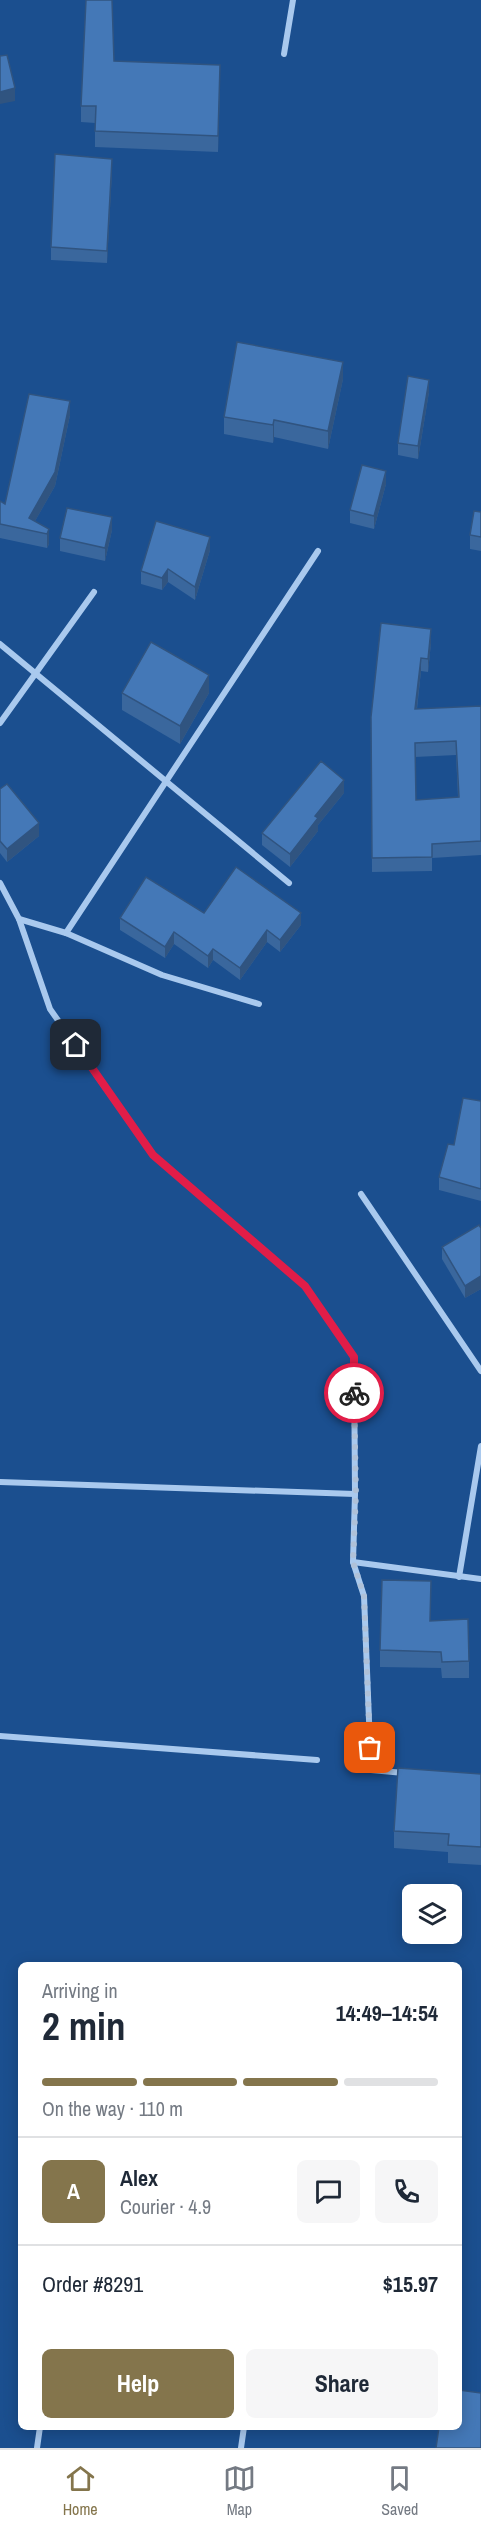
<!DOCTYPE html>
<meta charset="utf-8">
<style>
body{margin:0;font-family:"Archivo Narrow",sans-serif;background:#f6f6f7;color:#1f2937;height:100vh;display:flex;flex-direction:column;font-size:22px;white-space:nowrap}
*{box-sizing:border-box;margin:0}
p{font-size:20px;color:#747a83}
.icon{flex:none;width:33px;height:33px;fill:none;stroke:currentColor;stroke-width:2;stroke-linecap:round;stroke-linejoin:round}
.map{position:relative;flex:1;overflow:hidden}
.drawer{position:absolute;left:18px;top:1962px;width:444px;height:468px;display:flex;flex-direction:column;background:#fff;border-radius:9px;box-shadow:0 3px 15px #0003}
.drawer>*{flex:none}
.buttons{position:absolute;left:402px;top:1884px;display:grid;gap:12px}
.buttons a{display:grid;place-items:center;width:60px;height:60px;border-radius:9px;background:#fff;box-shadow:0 3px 15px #0003;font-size:30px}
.pin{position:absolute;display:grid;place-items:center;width:51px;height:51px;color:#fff;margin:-26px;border-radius:12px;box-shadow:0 3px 9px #0006}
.courier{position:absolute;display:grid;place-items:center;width:60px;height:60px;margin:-30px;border:4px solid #e11d48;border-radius:50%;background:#fff;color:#222;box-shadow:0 2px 8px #0007}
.head em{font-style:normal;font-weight:700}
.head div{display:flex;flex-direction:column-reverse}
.head{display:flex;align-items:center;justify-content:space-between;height:102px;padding:0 24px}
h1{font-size:39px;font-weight:700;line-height:45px}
.bar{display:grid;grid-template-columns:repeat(4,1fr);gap:9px 6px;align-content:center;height:72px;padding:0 24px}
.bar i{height:8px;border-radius:4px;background:#e0e1e3}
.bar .selected{background:#84754c}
.bar p{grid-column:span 4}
.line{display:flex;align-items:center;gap:15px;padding:0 24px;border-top:2px solid #e0e1e3}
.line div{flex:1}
.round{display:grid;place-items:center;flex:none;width:63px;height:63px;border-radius:9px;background:#f6f6f7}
.button{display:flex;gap:12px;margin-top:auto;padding:12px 24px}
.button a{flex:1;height:69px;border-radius:9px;background:#84754c;color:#fff;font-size:24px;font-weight:700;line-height:69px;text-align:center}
.button a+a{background:#f6f6f7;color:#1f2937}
.dock{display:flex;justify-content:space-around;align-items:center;height:84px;border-top:2px solid #e0e1e3;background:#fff;font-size:16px;color:#747a83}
.dock a{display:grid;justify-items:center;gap:3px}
.dock .selected{color:#84754c}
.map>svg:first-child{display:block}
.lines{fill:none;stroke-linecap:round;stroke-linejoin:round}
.street{stroke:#a9c9ee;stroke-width:6}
.wall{fill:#3a679d;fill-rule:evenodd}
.shaded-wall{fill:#305480}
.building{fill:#4478b7;stroke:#305480;stroke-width:1.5;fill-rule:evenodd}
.done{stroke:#afc1d8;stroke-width:6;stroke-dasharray:0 10.8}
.route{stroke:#e11d48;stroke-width:8}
</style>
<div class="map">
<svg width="481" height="2448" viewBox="0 0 481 2448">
<rect width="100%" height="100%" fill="#1b4f8f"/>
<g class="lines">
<g class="street">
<path d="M284,54L293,0"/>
<path d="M0,644L289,883"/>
<path d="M0,723L94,592"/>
<path d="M0,883L19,919L50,1009L153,1155L305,1286L354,1357L355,1494L353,1562L364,1596L371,1770L404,1773"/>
<path d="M19,919L66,933L162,975L259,1004"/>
<path d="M66,933L318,551"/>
<path d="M361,1194L481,1371"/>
<path d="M0,1482L355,1494"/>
<path d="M353,1562L481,1579"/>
<path d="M459,1577L481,1446"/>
<path d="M0,1736L317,1760"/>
<path d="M37,2448L40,2427"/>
<path d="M241,2448L244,2427"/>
</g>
</g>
<g class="wall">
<path d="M114,61L220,81L218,152L95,147V123L81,122V106Z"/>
<path d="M112,171L107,263L51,260V247Z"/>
<path d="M343,379L328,449L274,437L273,443L224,434V417Z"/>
<path d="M429,392L418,459L398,455V443Z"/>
<path d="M70,415L55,486L35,521L49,529V544L47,548L0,538V501L5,504Z"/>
<path d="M386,484L374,529L350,523V510Z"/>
<path d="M481,512V551L470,549V535Z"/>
<path d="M112,530L105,561L60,551V538Z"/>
<path d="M210,550L195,600L168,582L162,590L141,584V571Z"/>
<path d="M431,643L428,672L421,671L417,709L481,706V855L432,858V871L372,872L371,717ZM456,755L458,797L416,800L415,757Z"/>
<path d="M122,693H209L180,744L122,710Z"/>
<path d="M0,789L39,836L7,862L0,853Z"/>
<path d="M344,793L318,825V831L290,867L262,845V833Z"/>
<path d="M204,913L301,925L280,952L267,942L240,980L213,960L208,968L174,944L165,958L120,930V918Z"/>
<path d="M481,1101V1201L439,1190V1177L454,1145Z"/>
<path d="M481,1228V1289L465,1298L442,1259V1247Z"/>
<path d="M431,1621L469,1661V1678H442L441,1668L380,1667V1650Z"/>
<path d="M481,1774V1865L448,1863V1852L394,1848V1831Z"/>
</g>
<g class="shaded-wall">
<path d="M220,65V81L218,152V136Z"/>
<path d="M15,88V101L0,104V92Z"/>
<path d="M112,159V171L107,263V251Z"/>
<path d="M343,362V379L328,449V431Z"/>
<path d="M429,380V392L418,459V446Z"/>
<path d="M70,401V415L55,486L30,530L29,518Z"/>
<path d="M274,420V437L273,443V425Z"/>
<path d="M386,471V484L374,529V516Z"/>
<path d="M112,517V530L105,561V548Z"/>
<path d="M49,529V544L47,548V534Z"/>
<path d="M210,537V550L195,600V587Z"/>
<path d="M168,569V582L162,590V578Z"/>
<path d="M431,629V643L428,672V659Z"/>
<path d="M421,658V671L415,723V709Z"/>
<path d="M209,675V693L180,744V726Z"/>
<path d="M344,780V793L318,825V831L290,867V854L315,816Z"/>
<path d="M39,823V836L7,862V849Z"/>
<path d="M301,913V925L280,952V940Z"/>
<path d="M267,930V942L240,980V968Z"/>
<path d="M174,932V944L165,958V947Z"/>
<path d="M213,949V960L208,968V956Z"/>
<path d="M481,1276V1289L465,1298V1286Z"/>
</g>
<g class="building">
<path d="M86,0H112L114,61L220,65L218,136L95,131L96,106H81Z"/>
<path d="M7,55L15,88L0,92V56Z"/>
<path d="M55,154L112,159L107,251L51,247Z"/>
<path d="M237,342L343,362L328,431L274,420L273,425L224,417Z"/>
<path d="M408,376L429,380L418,446L398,443Z"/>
<path d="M29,394L70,401L55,472L29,518L49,529L47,534L0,524V501L5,504Z"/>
<path d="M362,465L386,471L374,516L350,510Z"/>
<path d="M67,508L112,517L105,548L60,538Z"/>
<path d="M474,511L481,512V537L470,535Z"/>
<path d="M156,521L210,537L195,587L168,569L162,578L141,571Z"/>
<path d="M381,623L431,629L428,659L421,658L415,709L481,706V841L432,844V857L372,858L371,717ZM456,741L459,797L416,800L415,743Z"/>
<path d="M151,642L209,675L180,726L122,693Z"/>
<path d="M321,761L344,780L315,816L318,818L290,854L262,833Z"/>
<path d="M7,784L39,823L7,849L0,841V789Z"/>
<path d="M236,867L301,913L280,940L267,930L240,968L213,949L208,956L174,932L165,947L120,918L146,877L204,913Z"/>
<path d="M463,1098L481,1101V1189L439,1177L448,1144L454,1145Z"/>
<path d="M479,1225L481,1228V1276L465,1286L442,1247Z"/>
<path d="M382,1580L431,1581L430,1621L468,1619L469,1661L442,1662L441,1652L380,1650Z"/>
<path d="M398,1768L481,1774V1847L448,1845L449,1834L394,1831Z"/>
<path d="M459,2390L481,2393V2448H436L439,2427H459Z"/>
</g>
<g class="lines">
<path class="done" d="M354,1393L356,1494L353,1562L364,1596L370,1748"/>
<path class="route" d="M76,1045L153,1155L305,1286L354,1357V1393"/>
</g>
</svg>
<div class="buttons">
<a><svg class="icon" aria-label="layers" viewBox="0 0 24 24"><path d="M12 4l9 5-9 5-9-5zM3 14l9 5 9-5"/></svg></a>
</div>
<div class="pin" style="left:370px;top:1748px;background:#ea580c"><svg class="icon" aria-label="bag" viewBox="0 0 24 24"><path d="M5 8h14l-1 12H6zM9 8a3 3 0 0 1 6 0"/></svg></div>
<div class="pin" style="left:76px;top:1045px;background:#1f2937"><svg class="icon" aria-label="home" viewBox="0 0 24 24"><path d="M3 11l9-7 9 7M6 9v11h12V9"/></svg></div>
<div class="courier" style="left:354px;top:1393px"><svg class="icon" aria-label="bike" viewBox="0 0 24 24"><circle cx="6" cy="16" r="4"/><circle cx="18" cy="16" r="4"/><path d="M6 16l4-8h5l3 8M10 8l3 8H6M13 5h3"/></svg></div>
<section class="drawer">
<div class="head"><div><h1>2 min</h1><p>Arriving in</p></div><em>14:49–14:54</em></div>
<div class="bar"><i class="selected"></i><i class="selected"></i><i class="selected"></i><i></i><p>On the way · 110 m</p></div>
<div class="line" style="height:108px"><b class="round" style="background:#84754c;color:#fff">A</b><div><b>Alex</b><p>Courier · 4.9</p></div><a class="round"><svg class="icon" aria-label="chat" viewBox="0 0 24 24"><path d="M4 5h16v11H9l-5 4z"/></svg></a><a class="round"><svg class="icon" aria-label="phone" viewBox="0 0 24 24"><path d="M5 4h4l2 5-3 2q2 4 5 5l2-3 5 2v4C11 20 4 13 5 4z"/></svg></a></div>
<div class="line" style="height:78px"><div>Order #8291</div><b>$15.97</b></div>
<div class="button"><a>Help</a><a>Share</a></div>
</section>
</div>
<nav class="dock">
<a class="selected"><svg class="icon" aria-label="home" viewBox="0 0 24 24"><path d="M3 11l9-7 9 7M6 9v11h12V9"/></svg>Home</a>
<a><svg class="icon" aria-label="map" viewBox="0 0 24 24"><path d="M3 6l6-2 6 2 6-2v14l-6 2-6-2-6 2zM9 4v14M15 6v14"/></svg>Map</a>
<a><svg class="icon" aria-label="saved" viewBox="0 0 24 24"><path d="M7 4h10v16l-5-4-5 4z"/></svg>Saved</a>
</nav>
